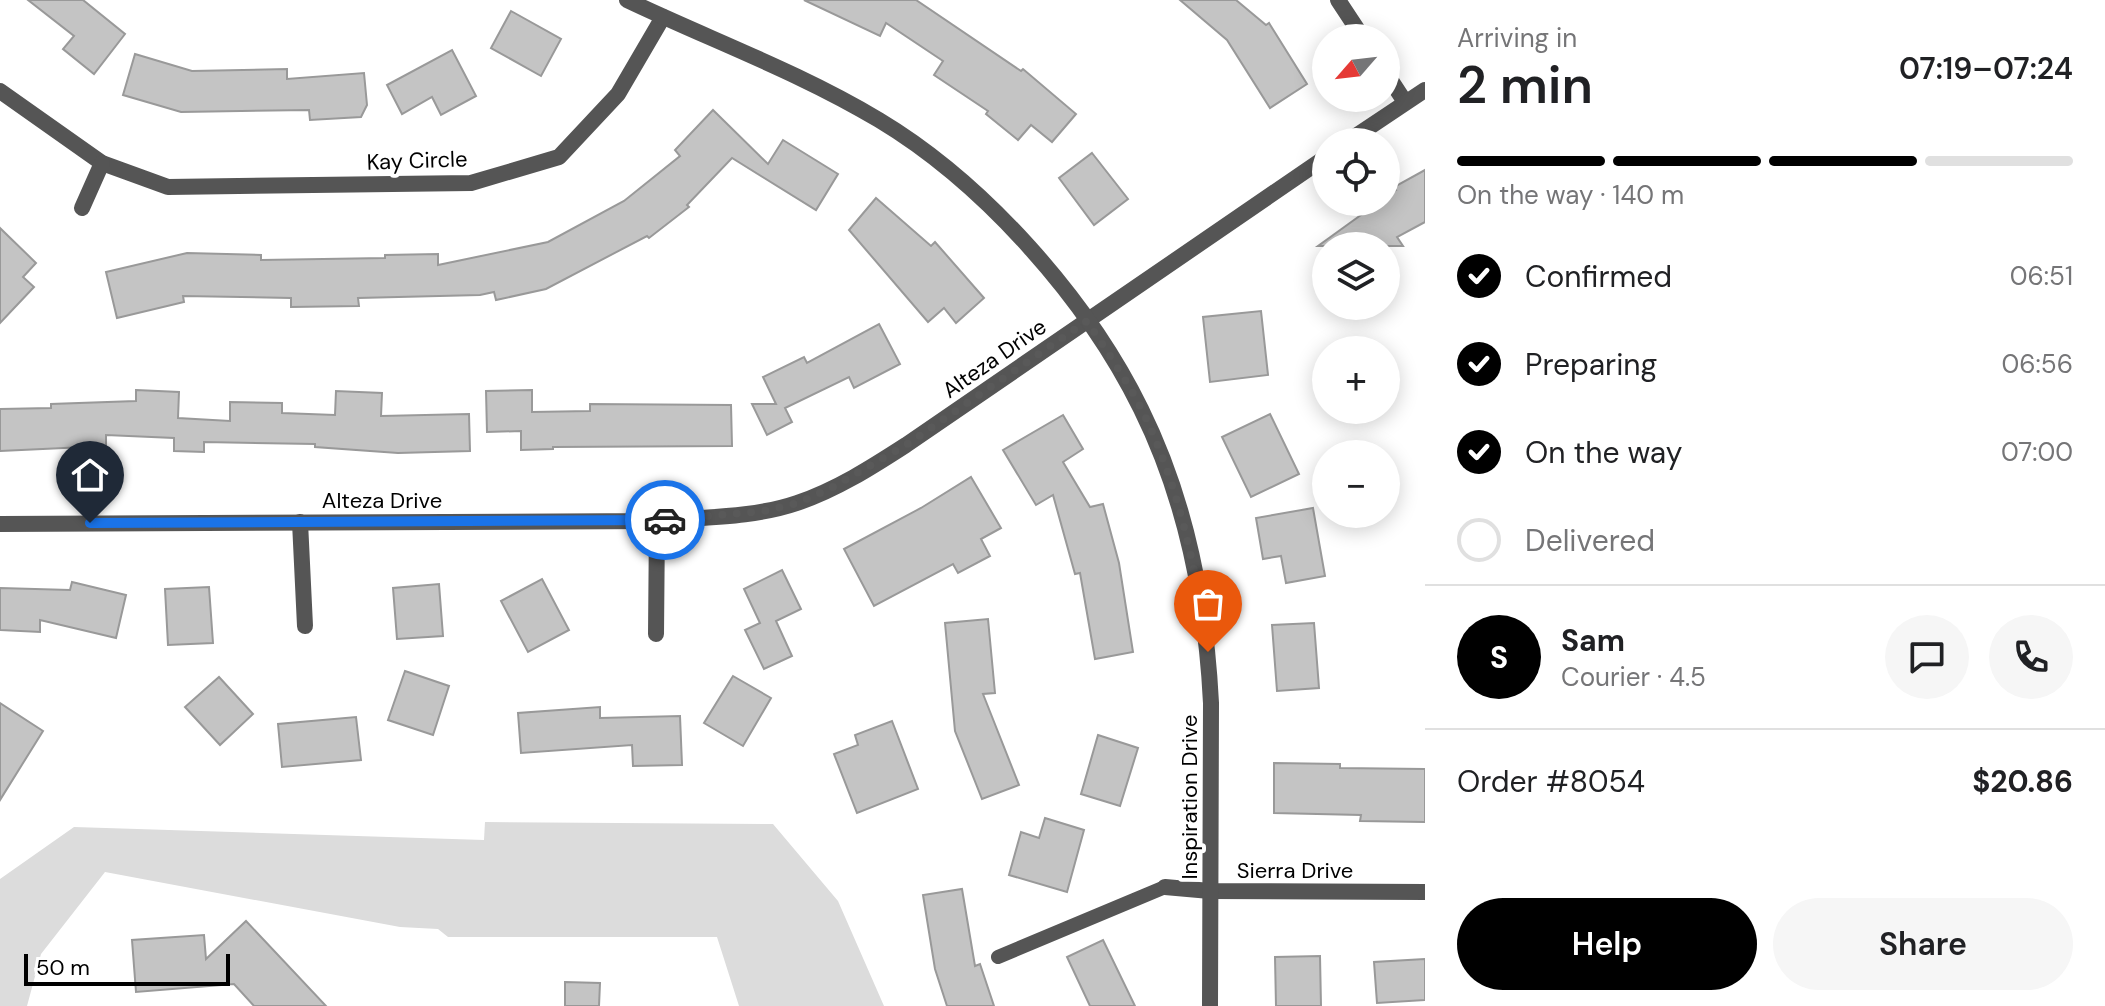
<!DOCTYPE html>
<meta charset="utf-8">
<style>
body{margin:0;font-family:"DM Sans",sans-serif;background:#f6f6f6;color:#202124;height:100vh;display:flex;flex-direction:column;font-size:30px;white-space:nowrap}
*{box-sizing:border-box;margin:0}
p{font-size:26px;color:#757577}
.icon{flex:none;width:44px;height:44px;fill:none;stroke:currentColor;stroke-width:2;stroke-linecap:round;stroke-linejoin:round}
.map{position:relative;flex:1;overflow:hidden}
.details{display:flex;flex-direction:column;background:#fff;width:680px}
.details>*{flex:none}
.needle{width:52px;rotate:242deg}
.fabs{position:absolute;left:1312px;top:24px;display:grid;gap:16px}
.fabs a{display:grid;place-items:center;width:88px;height:88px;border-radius:50%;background:#fff;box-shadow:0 4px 20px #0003;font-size:40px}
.scale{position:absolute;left:24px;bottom:20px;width:206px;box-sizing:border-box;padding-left:8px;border:4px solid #000;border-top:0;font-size:22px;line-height:28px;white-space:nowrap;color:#000;-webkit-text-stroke:6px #fff;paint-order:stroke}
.pin{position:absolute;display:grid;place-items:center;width:68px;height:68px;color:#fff;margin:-82px -34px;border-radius:50% 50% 50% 0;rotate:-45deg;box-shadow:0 0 8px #0007}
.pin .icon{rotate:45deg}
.courier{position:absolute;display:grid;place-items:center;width:80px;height:80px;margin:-40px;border:6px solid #1a73e8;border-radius:50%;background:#fff;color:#222;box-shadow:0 2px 10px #0007}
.overview em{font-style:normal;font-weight:600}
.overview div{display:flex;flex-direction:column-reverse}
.overview{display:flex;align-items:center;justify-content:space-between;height:136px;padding:0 32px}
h1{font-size:52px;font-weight:600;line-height:60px}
.bar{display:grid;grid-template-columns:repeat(4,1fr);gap:12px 8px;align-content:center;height:96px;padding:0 32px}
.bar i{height:10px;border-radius:6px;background:#e0e0e0}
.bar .current{background:#000}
.bar p{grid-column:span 4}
.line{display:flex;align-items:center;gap:20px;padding:0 32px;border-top:2px solid #e0e0e0}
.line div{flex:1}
.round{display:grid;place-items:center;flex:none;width:84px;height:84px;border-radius:42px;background:#f6f6f6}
ol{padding:0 32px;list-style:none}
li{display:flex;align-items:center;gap:24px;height:88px}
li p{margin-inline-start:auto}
li .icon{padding:8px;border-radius:50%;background:#000;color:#fff;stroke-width:4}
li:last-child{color:#757577}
li i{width:44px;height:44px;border:4px solid #e0e0e0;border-radius:50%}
.action{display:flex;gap:16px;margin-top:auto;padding:16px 32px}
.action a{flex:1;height:92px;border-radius:48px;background:#000;color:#fff;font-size:32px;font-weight:600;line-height:92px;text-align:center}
.action a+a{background:#f6f6f6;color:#202124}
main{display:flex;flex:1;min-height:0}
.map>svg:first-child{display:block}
.green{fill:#dcdcdc}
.building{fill:#c4c4c4;stroke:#999;stroke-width:2}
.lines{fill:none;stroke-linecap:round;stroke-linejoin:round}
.service{stroke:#555;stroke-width:14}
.minor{stroke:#555;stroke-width:16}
.tertiary{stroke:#555;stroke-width:16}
.done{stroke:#595959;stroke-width:8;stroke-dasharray:0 14.4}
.route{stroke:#1a73e8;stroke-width:10}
.labels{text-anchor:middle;stroke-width:8;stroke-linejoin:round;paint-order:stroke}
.street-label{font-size:22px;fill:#000;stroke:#fff}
</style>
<main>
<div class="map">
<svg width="1425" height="1006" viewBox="0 0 1425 1006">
<rect width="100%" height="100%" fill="#fff"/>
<path class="green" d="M485,822L773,824L838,901L884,1006H739L717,937H448L438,929L400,927L105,872L41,954L27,1006H0V879L74,827L484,840Z"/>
<g class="building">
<path d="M28,0H83L125,34L94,74L63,49L74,36Z"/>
<path d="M804,0H916L1021,71L1023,69L1076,114L1052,142L1031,125L1018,140L986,114L988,111L934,75L943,61L886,23L880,36Z"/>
<path d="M1180,0H1236L1266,25L1269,23L1307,84L1270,108L1227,40Z"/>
<path d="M511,11L561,39L541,76L491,48Z"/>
<path d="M452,50L476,96L441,115L432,97L402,114L387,85Z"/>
<path d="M135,54L192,71L287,69V79L364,73L367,105L361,117L310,120L309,110L181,112L123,95Z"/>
<path d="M713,110L768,164L783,140L838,174L816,210L732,158L687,205L689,207L649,238L647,236L546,289L496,300L494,292L480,295L358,298L359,306L291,307V298L183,296L184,302L117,318L106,272L187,253L261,255V260L385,258V255L438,254V265L548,242L624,201L680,156L675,150Z"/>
<path d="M1092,153L1128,199L1094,225L1059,178Z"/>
<path d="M1425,170V222L1397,237L1403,246H1318L1379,202H1386V197L1396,190L1394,187Z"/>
<path d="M876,198L931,246L935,242L984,298L956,323L944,308L928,322L849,230Z"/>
<path d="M0,228L36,263L23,277L34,287L0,323Z"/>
<path d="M1261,311L1268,375L1210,382L1203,317Z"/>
<path d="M879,324L900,364L854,388L849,377L785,408L792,422L767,435L752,404H776L763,377L804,357L807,363Z"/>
<path d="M136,390L179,392L178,418L230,421V402L282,403V413L335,415L336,391L382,393L381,416L469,414L470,451L398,453L315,447V444L204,442V452L174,451V438L106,435V446L0,451V409L51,408V404L136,401Z"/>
<path d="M532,390V412L590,411V404L731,405L732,446L553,447V449L521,450V431L487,432L486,391Z"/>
<path d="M1270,414L1299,474L1251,497L1222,437Z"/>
<path d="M1063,415L1083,449L1063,462L1090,507L1103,504L1119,563L1133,652L1095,659L1080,573L1075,574L1053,495L1036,505L1003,450Z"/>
<path d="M971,477L1001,528L981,539L990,556L958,573L953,564L874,606L844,549L921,508Z"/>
<path d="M1313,508L1325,576L1286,583L1281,556L1263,559L1256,518Z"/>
<path d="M782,570L801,609L776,621L792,656L764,669L745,630L760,623L744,589Z"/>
<path d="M542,579L569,630L528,652L501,601Z"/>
<path d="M72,582L126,595L116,638L40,620V632L0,630V588L70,590Z"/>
<path d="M439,584L443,636L397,639L393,588Z"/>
<path d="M209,587L213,643L168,645L165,589Z"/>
<path d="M988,619L995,693L983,694L1019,785L982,799L955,731L945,623Z"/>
<path d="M1314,623L1319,688L1277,691L1272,625Z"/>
<path d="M405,671L449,686L433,735L388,720Z"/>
<path d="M733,676L771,698L743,746L704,723Z"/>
<path d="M219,677L253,714L220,745L185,707Z"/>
<path d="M0,703L43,731L0,800Z"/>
<path d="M600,707V718L680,716L682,765L633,766L632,745L521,753L518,713Z"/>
<path d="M356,717L361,760L282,767L278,724Z"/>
<path d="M892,721L918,789L857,813L834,754L858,745L855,735Z"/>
<path d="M1098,735L1138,748L1120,806L1081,794Z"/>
<path d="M1274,763L1340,764V768L1425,769V822L1360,821L1361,815L1274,813Z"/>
<path d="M1045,818L1084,830L1067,892L1009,875L1021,832L1039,838Z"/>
<path d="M962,889L975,966L980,964L994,1006H947L935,969L923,895Z"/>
<path d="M246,921L326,1006H254L234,984L136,992L132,940L204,935L206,959Z"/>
<path d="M1103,940L1135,1006H1090L1067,957Z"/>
<path d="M1320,956L1321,1006H1276L1275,957Z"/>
<path d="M1425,959V1000L1377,1003L1374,962Z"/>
<path d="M565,982L600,983L599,1006H565Z"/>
</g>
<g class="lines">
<path class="service" d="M998,957L1165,887"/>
<g class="minor">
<path d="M1338,0L1363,38"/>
<path d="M1386,73L1405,102"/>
<path d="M0,91L102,163L168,187L471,183L559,157L618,94L663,17"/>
<path d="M1347,142L1425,90"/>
<path d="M82,208L102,163"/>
<path d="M300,522L305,626"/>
<path d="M0,524L657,521C703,517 753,518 797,503C836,490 872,467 906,445L1326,157"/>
<path d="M656,634L657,521"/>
<path d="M1165,887L1210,891L1425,892"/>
</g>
<path class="tertiary" d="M627,0C711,40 799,72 879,120C984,183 1087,299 1141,409C1186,500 1206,603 1211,703L1210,1006"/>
</g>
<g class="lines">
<path class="done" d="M665,520L764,511L798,503L831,488L906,445L1087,321C1106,350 1126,379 1142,410C1179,485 1196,570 1208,652"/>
<path class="route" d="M90,523L665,520"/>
</g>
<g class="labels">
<g class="street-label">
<text transform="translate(417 160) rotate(-2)" y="8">Kay Circle</text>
<text transform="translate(994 358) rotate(-35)" y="8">Alteza Drive</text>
<text x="382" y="508">Alteza Drive</text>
<text transform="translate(1189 797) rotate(-90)" y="8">Inspiration Drive</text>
<text x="1295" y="878">Sierra Drive</text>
</g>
</g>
</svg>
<div class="fabs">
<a><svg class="needle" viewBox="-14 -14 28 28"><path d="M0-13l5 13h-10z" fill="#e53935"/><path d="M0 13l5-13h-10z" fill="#757577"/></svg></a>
<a><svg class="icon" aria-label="locate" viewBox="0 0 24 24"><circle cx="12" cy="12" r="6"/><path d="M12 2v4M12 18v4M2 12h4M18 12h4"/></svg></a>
<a><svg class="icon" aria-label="layers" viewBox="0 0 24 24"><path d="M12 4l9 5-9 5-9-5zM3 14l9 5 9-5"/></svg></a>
<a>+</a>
<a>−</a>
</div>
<div class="scale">50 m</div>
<div class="pin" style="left:1208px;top:652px;background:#ea580c"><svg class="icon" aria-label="bag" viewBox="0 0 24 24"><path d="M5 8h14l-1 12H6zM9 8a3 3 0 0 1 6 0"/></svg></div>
<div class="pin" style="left:90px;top:523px;background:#1f2937"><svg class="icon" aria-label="home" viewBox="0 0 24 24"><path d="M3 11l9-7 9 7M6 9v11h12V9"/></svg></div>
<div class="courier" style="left:665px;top:520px"><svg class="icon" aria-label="car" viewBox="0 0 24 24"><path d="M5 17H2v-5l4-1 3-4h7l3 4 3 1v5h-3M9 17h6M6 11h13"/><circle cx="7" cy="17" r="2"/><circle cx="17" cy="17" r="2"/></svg></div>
</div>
<section class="details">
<div class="overview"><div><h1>2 min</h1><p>Arriving in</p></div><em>07:19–07:24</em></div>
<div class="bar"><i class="current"></i><i class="current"></i><i class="current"></i><i></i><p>On the way · 140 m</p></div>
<ol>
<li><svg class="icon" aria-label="check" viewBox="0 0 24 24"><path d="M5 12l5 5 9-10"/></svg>Confirmed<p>06:51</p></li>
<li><svg class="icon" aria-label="check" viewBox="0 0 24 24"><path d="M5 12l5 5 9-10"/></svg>Preparing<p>06:56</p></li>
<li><svg class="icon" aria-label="check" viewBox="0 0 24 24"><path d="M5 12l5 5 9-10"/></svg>On the way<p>07:00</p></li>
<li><i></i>Delivered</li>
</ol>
<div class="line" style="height:144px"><b class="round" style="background:#000;color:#fff">S</b><div><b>Sam</b><p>Courier · 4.5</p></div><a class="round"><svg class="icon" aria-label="chat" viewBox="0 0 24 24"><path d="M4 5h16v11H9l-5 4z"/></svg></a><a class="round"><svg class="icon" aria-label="phone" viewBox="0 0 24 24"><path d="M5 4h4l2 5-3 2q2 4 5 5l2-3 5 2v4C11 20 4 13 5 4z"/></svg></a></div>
<div class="line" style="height:104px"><div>Order #8054</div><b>$20.86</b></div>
<div class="action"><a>Help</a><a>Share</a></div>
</section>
</main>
